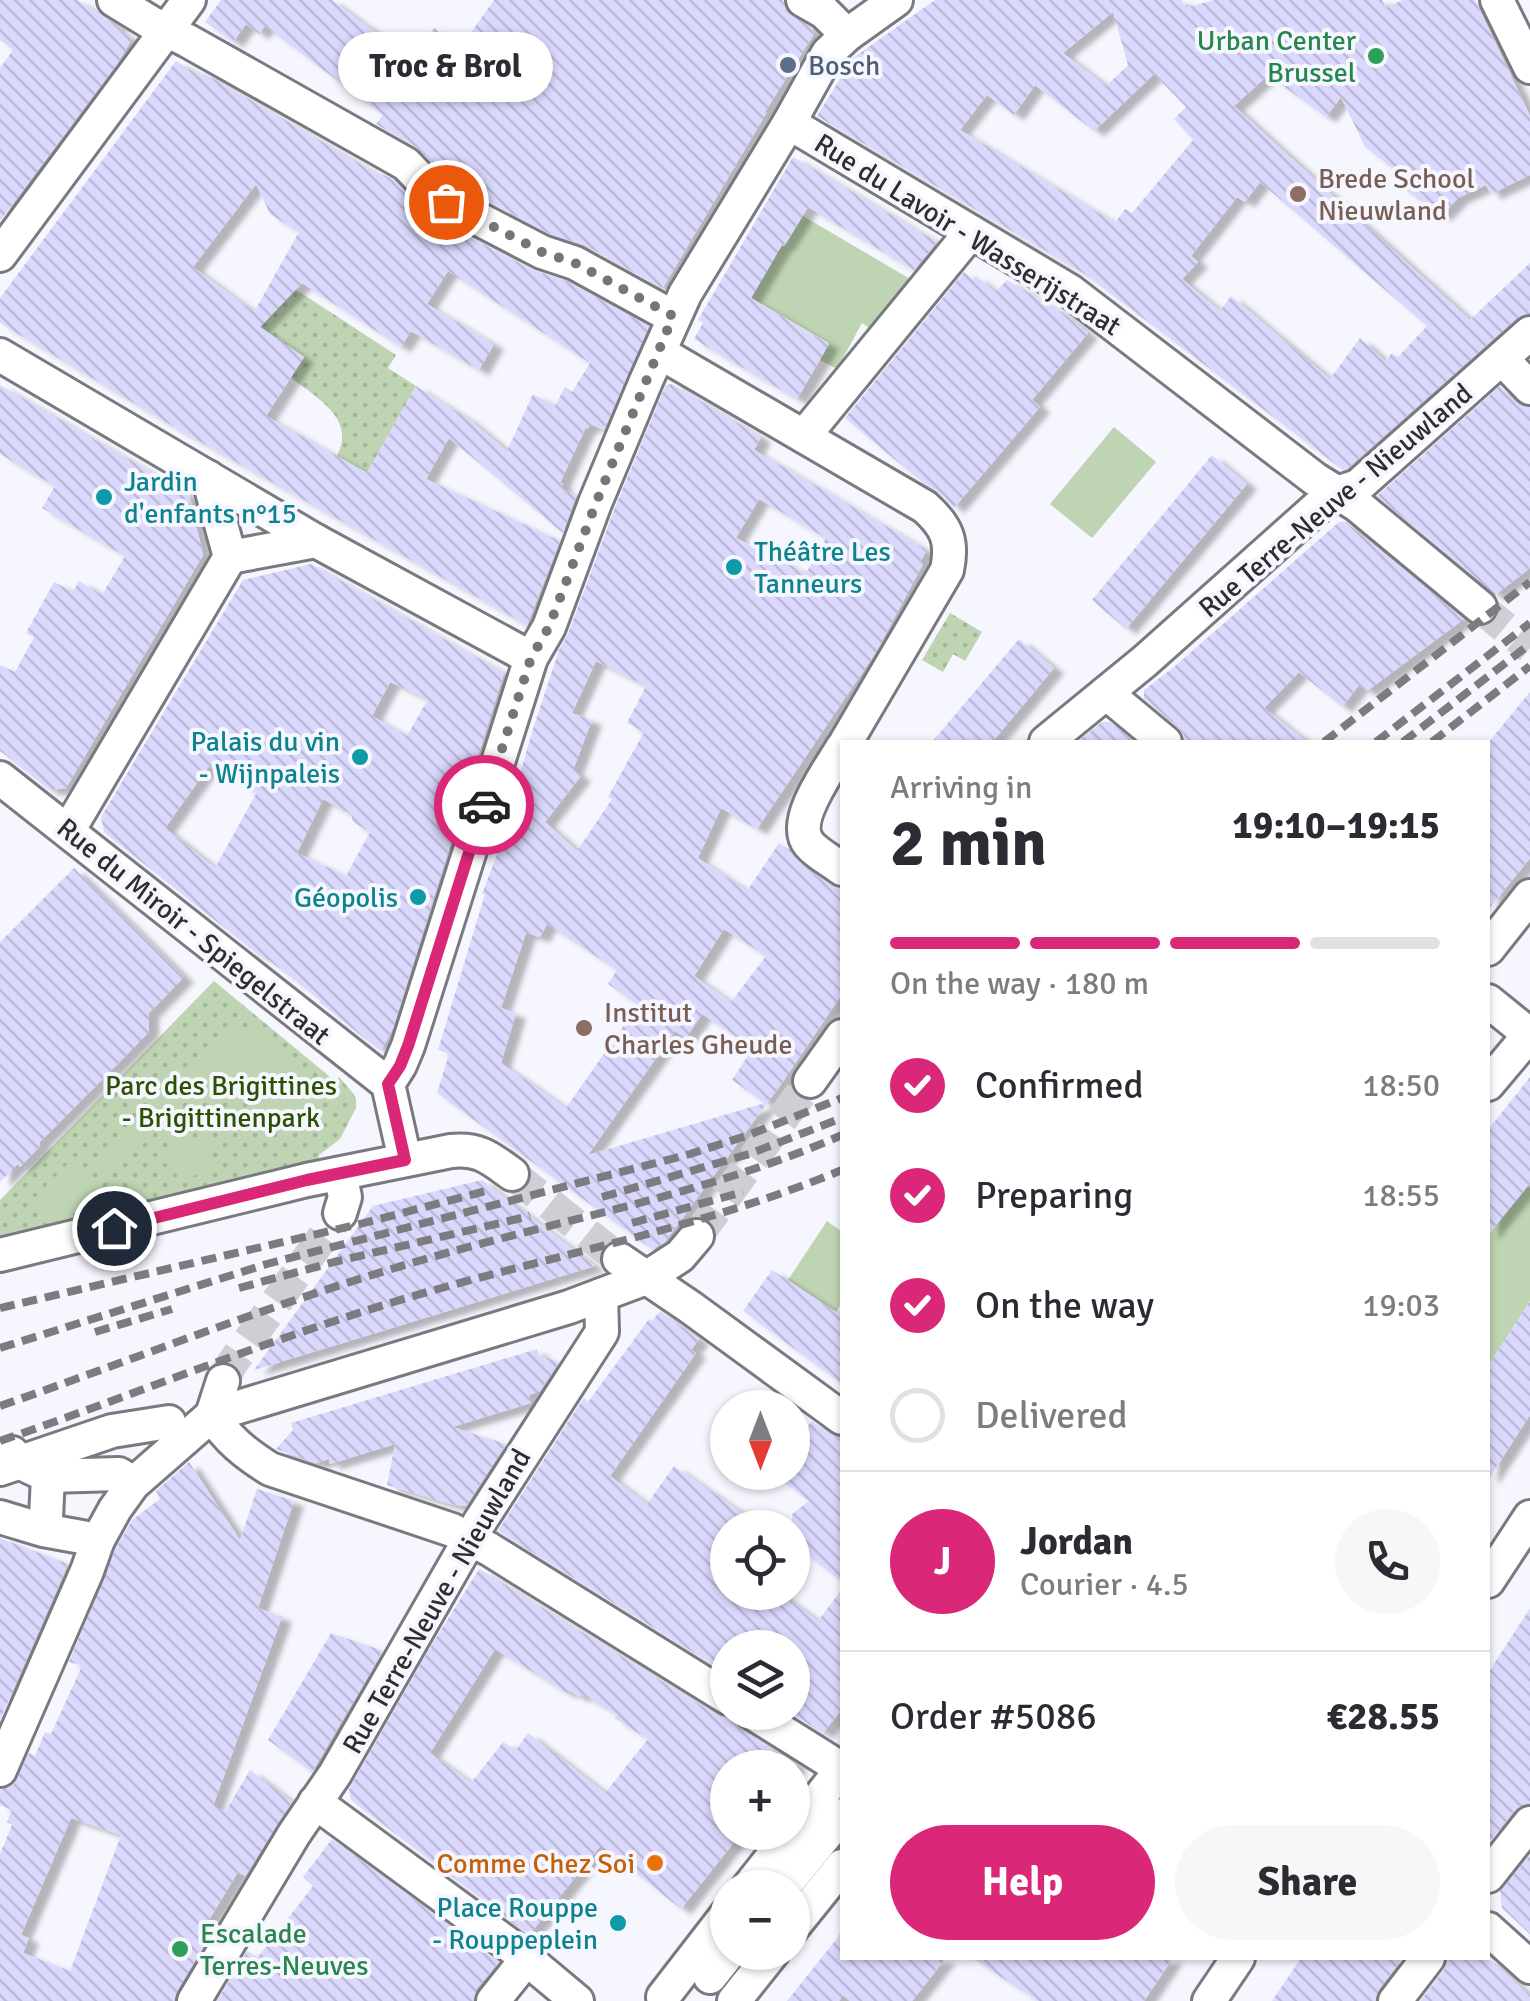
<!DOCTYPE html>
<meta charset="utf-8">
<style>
body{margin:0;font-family:Signika,sans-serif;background:#f7f7f7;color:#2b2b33;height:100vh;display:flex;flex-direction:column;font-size:38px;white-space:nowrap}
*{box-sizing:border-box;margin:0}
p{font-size:32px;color:#7c7c81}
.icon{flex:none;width:55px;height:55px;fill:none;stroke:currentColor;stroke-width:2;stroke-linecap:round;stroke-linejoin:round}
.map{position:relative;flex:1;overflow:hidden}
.side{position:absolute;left:840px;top:740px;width:650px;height:1220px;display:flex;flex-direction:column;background:#fff;border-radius:0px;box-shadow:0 2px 8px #0004}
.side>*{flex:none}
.needle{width:65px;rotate:180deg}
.tools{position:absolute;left:710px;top:1390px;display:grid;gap:20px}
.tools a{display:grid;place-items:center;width:100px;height:100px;border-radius:50%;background:#fff;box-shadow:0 2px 8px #0004;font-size:50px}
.pin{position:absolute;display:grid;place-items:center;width:85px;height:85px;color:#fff;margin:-42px;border:5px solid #fff;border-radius:50%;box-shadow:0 2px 10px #0007}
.courier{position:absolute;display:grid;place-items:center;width:100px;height:100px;margin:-50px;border:8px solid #db2777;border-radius:50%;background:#fff;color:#222;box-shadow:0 2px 12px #0007}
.bubble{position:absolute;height:70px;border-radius:35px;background:#fff;box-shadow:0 2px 8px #0004;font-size:32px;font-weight:700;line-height:70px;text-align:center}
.summary em{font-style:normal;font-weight:700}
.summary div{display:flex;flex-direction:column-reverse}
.summary{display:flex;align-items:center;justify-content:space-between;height:170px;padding:0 50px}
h1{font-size:65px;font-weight:700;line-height:75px}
.bar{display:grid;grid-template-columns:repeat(4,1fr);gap:15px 10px;align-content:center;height:120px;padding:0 50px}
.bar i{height:12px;border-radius:8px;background:#e1e1e2}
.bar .active{background:#db2777}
.bar p{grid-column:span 4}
.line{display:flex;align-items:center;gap:25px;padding:0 50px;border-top:2px solid #e1e1e2}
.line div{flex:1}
.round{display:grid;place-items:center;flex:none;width:105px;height:105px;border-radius:52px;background:#f7f7f7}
ol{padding:0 50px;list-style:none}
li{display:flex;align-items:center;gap:30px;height:110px}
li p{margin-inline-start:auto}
li .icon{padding:10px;border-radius:50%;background:#db2777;color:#fff;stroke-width:4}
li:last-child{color:#7c7c81}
li i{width:55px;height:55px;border:5px solid #e1e1e2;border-radius:50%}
.action{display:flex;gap:20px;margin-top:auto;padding:20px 50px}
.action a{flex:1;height:115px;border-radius:60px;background:#db2777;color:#fff;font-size:40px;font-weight:700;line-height:115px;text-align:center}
.action a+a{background:#f7f7f7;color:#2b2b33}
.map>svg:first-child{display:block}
.grass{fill:url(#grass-dots)}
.garden{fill:#bed4b2}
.building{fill:url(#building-back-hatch);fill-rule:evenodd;filter:url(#shadow)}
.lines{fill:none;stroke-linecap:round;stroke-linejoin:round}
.minor-tunnel{stroke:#ceced5;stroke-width:32;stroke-dasharray:32 16;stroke-linecap:butt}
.minor-casing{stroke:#797980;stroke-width:38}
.minor{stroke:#fff;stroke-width:32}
.rail{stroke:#7b7b80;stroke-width:8;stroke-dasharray:15 8;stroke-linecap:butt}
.done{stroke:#747479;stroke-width:10;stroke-dasharray:0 18}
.route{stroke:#db2777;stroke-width:12}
.leisure-dot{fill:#2e9e5b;stroke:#f6f6fe;stroke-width:4}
.service-dot{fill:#5c6f8a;stroke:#f6f6fe;stroke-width:4}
.education-dot{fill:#8d6e63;stroke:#f6f6fe;stroke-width:4}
.culture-dot{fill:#0f9aa8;stroke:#f6f6fe;stroke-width:4}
.food-dot{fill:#e8710a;stroke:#f6f6fe;stroke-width:4}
.labels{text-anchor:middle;stroke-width:8;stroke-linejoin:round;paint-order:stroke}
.leisure-label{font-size:28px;fill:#27864d;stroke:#f6f6fe;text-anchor:end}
.service-label{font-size:28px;fill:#4e5e75;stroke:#f6f6fe;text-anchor:start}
.education-label{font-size:28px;fill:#785e54;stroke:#f6f6fe;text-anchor:start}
.street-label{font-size:28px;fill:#2e2e31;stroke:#f6f6fe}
.culture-label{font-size:28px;fill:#0d838f;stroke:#f6f6fe;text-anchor:end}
.park-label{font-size:28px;fill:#2a5202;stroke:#f6f6fe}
.food-label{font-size:28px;fill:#c56008;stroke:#f6f6fe;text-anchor:end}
</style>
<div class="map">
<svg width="1530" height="2001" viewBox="0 0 1530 2001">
<defs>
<pattern id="grass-dots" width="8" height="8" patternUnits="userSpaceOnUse" patternTransform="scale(2.5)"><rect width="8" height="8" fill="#bed4b2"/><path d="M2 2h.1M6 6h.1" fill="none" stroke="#a4b69a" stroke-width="1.8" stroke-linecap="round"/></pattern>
<pattern id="building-back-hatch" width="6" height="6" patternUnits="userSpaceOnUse" patternTransform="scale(2.5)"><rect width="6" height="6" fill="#dad9fd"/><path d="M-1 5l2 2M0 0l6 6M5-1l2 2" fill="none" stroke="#bbbbd9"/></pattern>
<filter id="shadow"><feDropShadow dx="10" dy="5.5" stdDeviation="2.5" flood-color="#0004"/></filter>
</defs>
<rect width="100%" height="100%" fill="#f6f6fe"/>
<g class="grass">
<path d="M295,289L396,355L388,368L416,386L367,473L337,456C357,419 316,397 291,378L304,357L260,327Z"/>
<path d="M950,613L982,632L965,661L953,654L943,672L922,660Z"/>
<path d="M214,981L335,1081L339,1077L353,1093L356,1099V1108L340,1139L319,1155L320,1165L0,1238V1200Z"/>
</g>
<g class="garden">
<path d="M803,216L917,283L878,334L862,323L837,369L820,360L829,343L751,298L782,245L785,246Z"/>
<path d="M1114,427L1156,462L1092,538L1050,504Z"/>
<path d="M256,1027L326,1095L289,1132L219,1065Z"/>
<path d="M234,1029L239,1035L107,1169L101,1164Z"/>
<path d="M187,1132L193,1138L202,1137C212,1147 213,1158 205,1170C170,1196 145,1142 187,1132Z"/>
<path d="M73,1158L97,1182L57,1222L33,1199Z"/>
<path d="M1528,1186L1530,1188V1301L1488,1366V1235Z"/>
<path d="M827,1221L842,1232V1303L836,1312L788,1280Z"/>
</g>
<g class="building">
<path d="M0,0H77L117,25L116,28L132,39L117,64L0,221V68L13,50L0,40Z"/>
<path d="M221,0H332L411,59L434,28L460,48L494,0H783L786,11L812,28L814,34L763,115L767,112L664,286L660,287L585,245L550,234L457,185L416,147L376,124L383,115L265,26L259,34L246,24L233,42L205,22Z"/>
<path d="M935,0H1182L1185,8L1214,0H1382L1386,8L1402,0H1475L1530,116V175L1491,194L1486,185L1458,198L1441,216L1399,185L1405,178L1365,147L1341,97L1326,117L1268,75L1234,106L1470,320L1530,263V314L1517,318L1348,468L1343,470L1085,274L817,116L853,58ZM1113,12L1128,65L1106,86L1063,53ZM1154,74L1186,107L1174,119L1193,140L1132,213L1125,209L1115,223L960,130L987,95L1014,115L1035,85L1094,131ZM1260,182L1427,326L1398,357L1392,353L1385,361L1360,338L1330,379L1231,296L1220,311L1182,279L1198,262L1191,256L1237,197L1245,202Z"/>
<path d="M176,61L202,77L204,73L379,175L380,173L394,180L418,205L437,220L533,270L567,281L649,326L604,430L590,424L588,429L586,427L560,483L563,484L561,488L576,496L563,533L449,438L426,479L560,541L527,625L174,427L0,323V298ZM256,184L270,214L299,232L254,312L193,267ZM448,271L590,363L572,392L565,387L555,406L533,394L507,451L470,420L416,386L367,473L266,416L304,357L260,327L302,283L401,347L411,331L479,370L494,344L427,304Z"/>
<path d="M793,157L937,242L914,270L808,207L784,246L782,245L751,298L829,344L797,399L694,339L703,323L698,320Z"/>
<path d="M964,272L974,280L976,276L995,292L1007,280L1063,313L1088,333L1032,400L1040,407L954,508L939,492L922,482L845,418Z"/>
<path d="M672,384L761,437L754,450L927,550L920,562L923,564L876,652L757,829L721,808L698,858L747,891L779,843L790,850L808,870L831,886L842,889V994L782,1083L664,1243L652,1249L437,1093L449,1054L438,1050L485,894H482L498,852L532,732L559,650L568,634L614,510L664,389L666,385ZM759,499L826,538L806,573L736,538ZM596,661L646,686L627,723L644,732L608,797L612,799L577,851L545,822L581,776L573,770L592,720L572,713ZM547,924L617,970L608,984L638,1005L566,1108L501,1063L516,1013L501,1008L526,933L540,937ZM724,929L766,956L731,1002L694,976ZM702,1014L753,1048L732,1080L765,1103L588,1155L675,1031L686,1038Z"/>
<path d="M0,385L189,494L203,555L66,788L50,790L0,751V665L15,672L34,637L26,633L54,582L73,592L79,581L102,595L125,556L42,508L55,486L0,454Z"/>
<path d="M1500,386L1516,402L1530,407V568L1495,595L1377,496Z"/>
<path d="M1212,455L1247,484L1126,629L1092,600Z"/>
<path d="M1339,522H1346L1464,619L1367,691L1359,685L1342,707L1299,672L1264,708L1307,742H1185L1183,734L1178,727L1144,699V690L1174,667Z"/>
<path d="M311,564L504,673L393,1028L381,1051L319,1002L320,1000L261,954L260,956L104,832L101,817L243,580ZM390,682L428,699L407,736L372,716ZM209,766L257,792L215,868L165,828ZM323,799L351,814L353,822L370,832L346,876L297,853Z"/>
<path d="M1019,639L1054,668L1009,722L992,742H932Z"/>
<path d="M1530,692V858L1488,910V743Z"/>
<path d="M1102,722H1110L1134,742H1077Z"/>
<path d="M74,868L184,977L149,1013V1032L40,1142V1146L20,1167L18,1164L0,1182V942Z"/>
<path d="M1530,1077V1183L1488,1235V1130Z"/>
<path d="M482,1180L595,1266L254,1370L373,1206Z"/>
<path d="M772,1270L842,1316V1384L743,1311Z"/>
<path d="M1530,1301V1415L1488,1480V1366Z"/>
<path d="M660,1311L699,1339L691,1350L696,1353L610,1476L647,1504L674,1466L764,1528H728V1592H779L818,1621L842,1589V1709L823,1733L789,1712H792V1648H728V1674L498,1531L577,1408L584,1398L588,1402L649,1319L652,1321Z"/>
<path d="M537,1349L539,1355L559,1362L540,1391L529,1395L531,1403L452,1427L506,1444L466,1506H457L387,1485L395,1444L330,1464L329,1459L316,1463L276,1449L293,1430L291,1423Z"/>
<path d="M812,1421L830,1434L842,1439V1582L792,1543V1514L809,1501L771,1472H792V1445Z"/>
<path d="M189,1462L240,1540L257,1489L294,1501L258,1608L282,1617L213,1806L225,1812L250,1770L292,1802L245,1876L238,1872L201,1933L209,1937L177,1991L174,2001H0V1854L12,1825L7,1822L12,1810L0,1805V1790L13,1785L29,1753L35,1756L45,1732L51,1734L82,1666L69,1662L116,1548L132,1520L160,1499L156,1491ZM71,1818L121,1835L70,1971L23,1953L29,1938L21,1935Z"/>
<path d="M0,1538L68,1564L0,1720Z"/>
<path d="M479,1569L717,1715L732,1717L740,1729L797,1765L792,1771V1768H728V1832H742L681,1909L601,1845L529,1935L351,1800L349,1789L428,1651ZM495,1649L567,1693L569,1690L579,1697L581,1694L617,1714L614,1718L648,1739L605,1793L528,1733L516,1750L503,1742L471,1783L430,1753Z"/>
<path d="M1530,1608V1803L1522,1805L1514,1811L1488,1844V1673Z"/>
<path d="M331,1633L383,1651L312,1772L268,1740Z"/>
<path d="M332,1839L499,1962L477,1988L473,2001H217L247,1951L258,1957L313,1886L303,1877Z"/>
<path d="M1530,1855V1934L1502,1908L1500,1891Z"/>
<path d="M842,1932V1958H946L912,2001H850L843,1995L839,2001H787Z"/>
<path d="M972,1958H1173L1144,2001H1038Z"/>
<path d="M1301,1958H1403L1379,1989L1375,2001H1272Z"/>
<path d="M1448,1958H1487L1530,1995V2001H1420L1444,1970Z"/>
</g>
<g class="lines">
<g class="minor-tunnel">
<path d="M1480,607L1530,648"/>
<path d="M512,1174L619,1259"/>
<path d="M697,1236L810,1081"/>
<path d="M223,1381L231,1365L340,1213"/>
</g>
<defs>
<g id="minor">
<path d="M114,0L150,22L188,41L406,164L432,191L446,202L542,252L575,263L673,317"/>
<path d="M803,0L824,12L847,35"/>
<path d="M1497,0L1530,67"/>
<path d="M789,123L1070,291L1315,479L1357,505L1480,607"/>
<path d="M0,255L189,0"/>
<path d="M659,352L925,507C947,527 953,541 947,570L846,742"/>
<path d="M0,355L316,541L531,658"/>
<path d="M1502,359L1530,388"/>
<path d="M804,436L971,232"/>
<path d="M208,477L230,557"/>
<path d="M230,557L316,541"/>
<path d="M1106,693L1165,742"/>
<path d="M1046,742L1145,661L1321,504L1337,493L1358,486L1530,333"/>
<path d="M842,748C830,769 790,821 809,844C817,854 832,861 842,869"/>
<path d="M0,778L388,1084"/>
<path d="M68,831L230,557"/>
<path d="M1488,949L1530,896"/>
<path d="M1488,1001L1530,1035"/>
<path d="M810,1081L842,1036"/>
<path d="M1488,1084L1530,1034"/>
<path d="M405,1160L388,1084L400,1065L408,1046L531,658L549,627L595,503L646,381L685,294L789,123L828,53L847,35L896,0"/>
<path d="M340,1174L345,1197L340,1213"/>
<path d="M0,1255L307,1180L451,1151C479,1148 490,1158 512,1174"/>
<path d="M619,1259L690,1307L842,1418"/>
<path d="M212,1415C227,1439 246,1454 270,1469L452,1530L489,1549L728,1698"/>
<path d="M212,1415L223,1381"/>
<path d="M12,1453L21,1463L48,1476L46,1518"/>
<path d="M0,1469L112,1431L169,1422"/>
<path d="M48,1476L119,1474L127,1479"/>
<path d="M0,1517L43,1530L98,1540"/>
<path d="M1488,1581L1530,1517"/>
<path d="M751,1712L842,1769L792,1832"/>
<path d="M0,1770L87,1571L98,1540L115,1509L133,1484L212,1415L569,1307L646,1278L680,1256L697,1236"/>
<path d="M315,1802L516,1950L577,2001"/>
<path d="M1488,1876L1530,1823"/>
<path d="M748,1888L792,1832"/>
<path d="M783,1888L842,1815"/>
<path d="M792,1928L842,1866"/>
<path d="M1488,1929L1530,1967"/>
<path d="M710,1977L730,1952"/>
<path d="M663,1997L728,1913"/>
<path d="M194,2001L294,1834L335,1774L479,1523L602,1332L601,1295"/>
<path d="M493,2001L526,1960"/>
<path d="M734,2001L773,1952"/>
<path d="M1209,2001L1238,1958"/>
<path d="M1395,2001L1428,1958"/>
</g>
</defs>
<use href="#minor" class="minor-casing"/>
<use href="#minor" class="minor"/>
<g class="rail">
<path d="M1324,742L1530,582"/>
<path d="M1376,742L1530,623"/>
<path d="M1403,742L1530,644"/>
<path d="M1432,742L1530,666"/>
<path d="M602,1197L749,1154L842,1118"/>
<path d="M632,1223L743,1192"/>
<path d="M239,1288L334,1262L530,1216"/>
<path d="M0,1308L360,1224L486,1191"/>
<path d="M95,1332L172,1309"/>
<path d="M0,1348L267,1264L690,1154L746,1136L842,1098"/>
<path d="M0,1406C141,1357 279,1301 422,1260C562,1219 708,1194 842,1135"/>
<path d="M0,1441C133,1395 265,1341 400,1300C547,1256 700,1229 842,1170"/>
</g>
</g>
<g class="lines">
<path class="done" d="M446,202L542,252L575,263L673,316L596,503L549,627L531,658L484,805"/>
<path class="route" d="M114,1228L307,1180L405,1160L388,1084L400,1066L408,1046L484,805"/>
</g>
<g class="leisure-dot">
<circle cx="1376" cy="56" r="10"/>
<circle cx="180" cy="1949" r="10"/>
</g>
<circle class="service-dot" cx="788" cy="65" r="10"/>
<g class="education-dot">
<circle cx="1298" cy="194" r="10"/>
<circle cx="584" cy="1028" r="10"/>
</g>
<g class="culture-dot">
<circle cx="104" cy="497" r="10"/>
<circle cx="734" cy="567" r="10"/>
<circle cx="360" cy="757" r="10"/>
<circle cx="418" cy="897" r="10"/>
<circle cx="618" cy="1923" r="10"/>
</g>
<circle class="food-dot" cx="655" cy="1863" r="10"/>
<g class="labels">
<g class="leisure-label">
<text x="1356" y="50">Urban Center<tspan x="1356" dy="32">Brussel</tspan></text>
<text x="200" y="1943" text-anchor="start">Escalade<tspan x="200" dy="32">Terres-Neuves</tspan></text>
</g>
<g class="service-label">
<text x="808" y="75">Bosch</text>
</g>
<g class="education-label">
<text x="1318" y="188">Brede School<tspan x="1318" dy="32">Nieuwland</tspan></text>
<text x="604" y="1022">Institut<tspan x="604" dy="32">Charles Gheude</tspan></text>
</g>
<g class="street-label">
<text transform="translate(968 234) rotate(32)" y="10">Rue du Lavoir - Wasserijstraat</text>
<text transform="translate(1335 500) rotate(-40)" y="10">Rue Terre-Neuve - Nieuwland</text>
<text transform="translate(194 931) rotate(39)" y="10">Rue du Miroir - Spiegelstraat</text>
<text transform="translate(436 1601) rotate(-60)" y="10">Rue Terre-Neuve - Nieuwland</text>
</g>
<g class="culture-label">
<text x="124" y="491" text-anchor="start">Jardin<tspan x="124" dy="32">d'enfants n°15</tspan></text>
<text x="754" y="561" text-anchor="start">Théâtre Les<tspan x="754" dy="32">Tanneurs</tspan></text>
<text x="340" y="751">Palais du vin<tspan x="340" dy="32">- Wijnpaleis</tspan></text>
<text x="398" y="907">Géopolis</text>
<text x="598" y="1917">Place Rouppe<tspan x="598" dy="32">- Rouppeplein</tspan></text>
</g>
<g class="park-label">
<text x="221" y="1095">Parc des Brigittines<tspan x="221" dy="32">- Brigittinenpark</tspan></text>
</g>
<g class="food-label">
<text x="635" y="1873">Comme Chez Soi</text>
</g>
</g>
</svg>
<div class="tools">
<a><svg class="needle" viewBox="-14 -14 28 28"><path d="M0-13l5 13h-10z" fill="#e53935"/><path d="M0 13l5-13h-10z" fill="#7c7c81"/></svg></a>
<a><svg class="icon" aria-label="locate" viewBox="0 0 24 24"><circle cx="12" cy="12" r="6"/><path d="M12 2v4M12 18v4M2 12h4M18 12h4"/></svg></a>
<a><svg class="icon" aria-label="layers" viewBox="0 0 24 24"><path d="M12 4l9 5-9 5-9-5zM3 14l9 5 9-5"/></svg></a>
<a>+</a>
<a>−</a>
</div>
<div class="pin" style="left:446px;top:202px;background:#ea580c"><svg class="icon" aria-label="bag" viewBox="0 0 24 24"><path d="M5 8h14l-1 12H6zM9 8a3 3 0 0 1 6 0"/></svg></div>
<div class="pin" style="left:114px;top:1228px;background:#1f2937"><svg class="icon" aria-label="home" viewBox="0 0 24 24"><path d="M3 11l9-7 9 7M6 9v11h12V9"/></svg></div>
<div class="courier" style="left:484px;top:805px"><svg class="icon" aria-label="car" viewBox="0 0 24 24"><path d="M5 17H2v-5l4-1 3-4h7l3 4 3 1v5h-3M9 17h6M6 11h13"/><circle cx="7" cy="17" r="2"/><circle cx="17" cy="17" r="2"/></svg></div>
<div class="bubble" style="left:338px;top:32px;width:215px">Troc &amp; Brol</div>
<section class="side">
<div class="summary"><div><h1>2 min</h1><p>Arriving in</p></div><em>19:10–19:15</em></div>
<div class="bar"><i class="active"></i><i class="active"></i><i class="active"></i><i></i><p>On the way · 180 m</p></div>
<ol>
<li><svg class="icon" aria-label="check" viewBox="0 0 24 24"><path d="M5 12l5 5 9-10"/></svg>Confirmed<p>18:50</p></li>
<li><svg class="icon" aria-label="check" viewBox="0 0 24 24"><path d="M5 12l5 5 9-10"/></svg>Preparing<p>18:55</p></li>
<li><svg class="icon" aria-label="check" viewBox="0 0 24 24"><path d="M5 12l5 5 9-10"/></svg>On the way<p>19:03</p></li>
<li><i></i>Delivered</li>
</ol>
<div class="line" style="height:180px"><b class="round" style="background:#db2777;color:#fff">J</b><div><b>Jordan</b><p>Courier · 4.5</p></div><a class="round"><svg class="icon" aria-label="phone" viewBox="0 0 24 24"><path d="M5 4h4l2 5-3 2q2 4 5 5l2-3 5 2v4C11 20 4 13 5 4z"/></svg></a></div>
<div class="line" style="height:130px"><div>Order #5086</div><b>€28.55</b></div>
<div class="action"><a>Help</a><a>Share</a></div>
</section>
</div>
